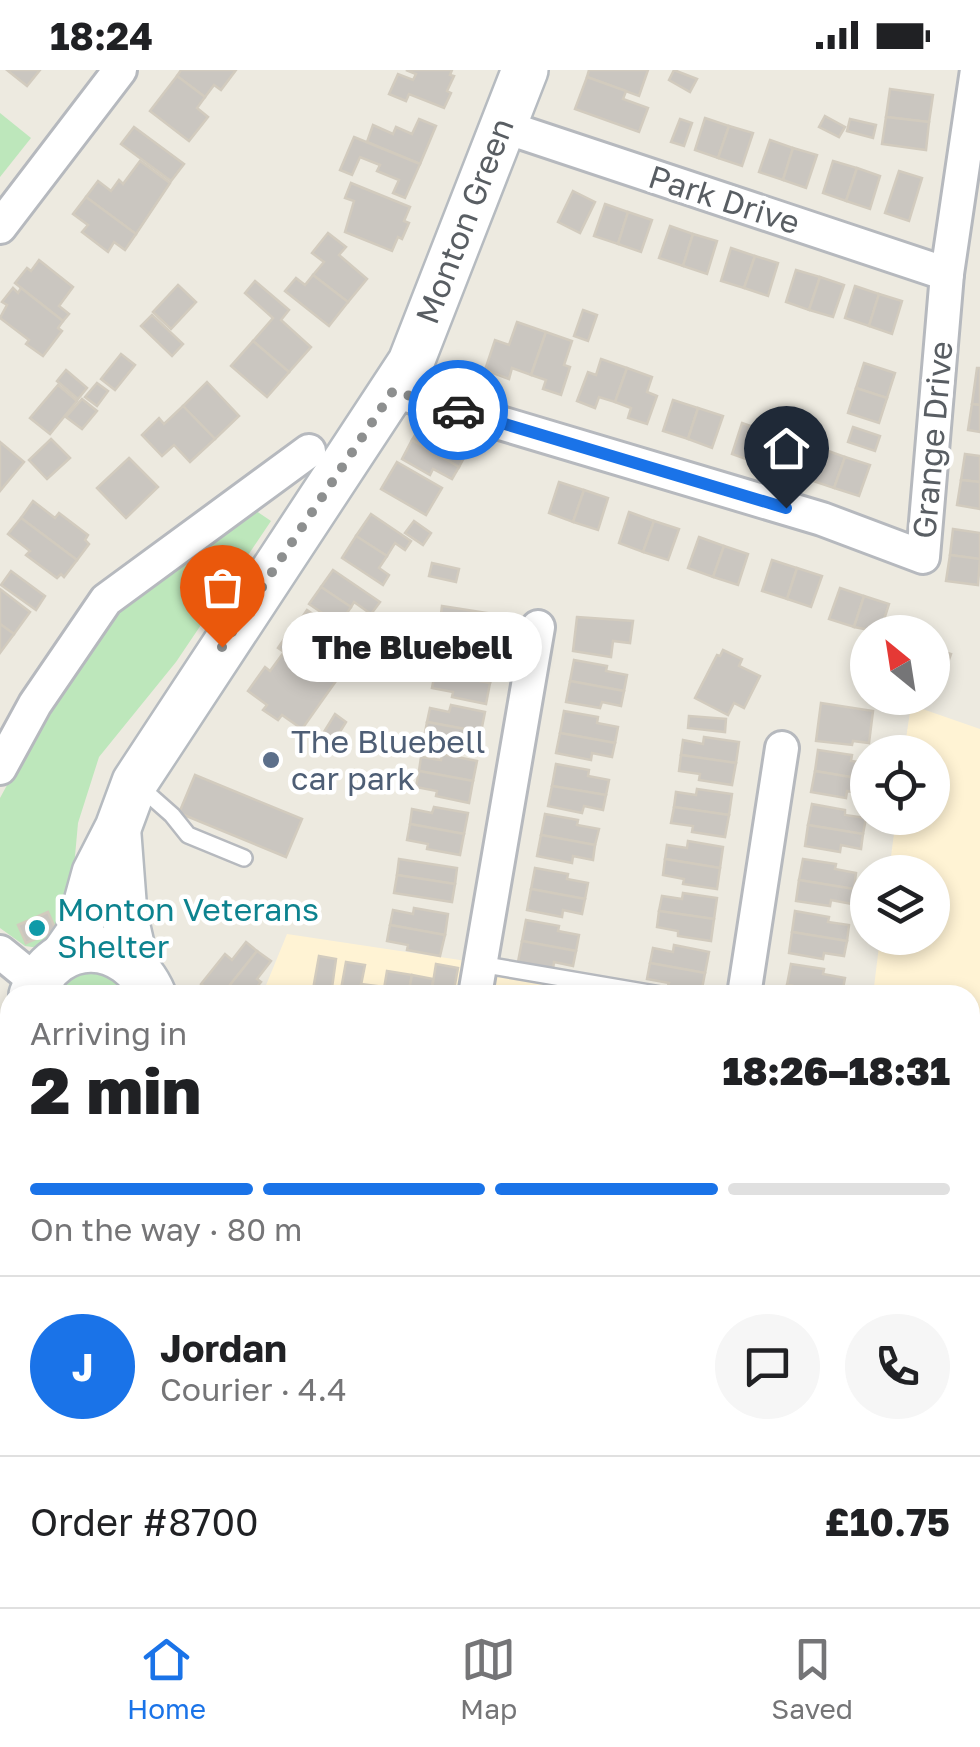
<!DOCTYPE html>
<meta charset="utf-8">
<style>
body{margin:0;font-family:"Golos Text",sans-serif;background:#f6f6f6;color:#202124;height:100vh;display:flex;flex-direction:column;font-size:38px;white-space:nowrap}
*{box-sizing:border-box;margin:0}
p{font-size:32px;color:#757577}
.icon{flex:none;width:55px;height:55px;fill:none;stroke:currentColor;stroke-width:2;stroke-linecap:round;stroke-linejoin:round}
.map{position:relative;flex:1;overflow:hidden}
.sheet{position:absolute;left:0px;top:915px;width:980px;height:622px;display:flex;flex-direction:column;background:#fff;border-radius:30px 30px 0 0;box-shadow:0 5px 15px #0003}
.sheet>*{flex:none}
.needle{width:65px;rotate:330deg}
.controls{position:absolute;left:850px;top:545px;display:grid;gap:20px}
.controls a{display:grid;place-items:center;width:100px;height:100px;border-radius:50%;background:#fff;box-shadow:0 5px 15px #0003;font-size:50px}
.pin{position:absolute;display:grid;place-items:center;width:85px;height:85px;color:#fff;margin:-102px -42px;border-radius:50% 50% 50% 0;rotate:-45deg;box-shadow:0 0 10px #0007}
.pin .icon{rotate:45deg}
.courier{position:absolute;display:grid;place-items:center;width:100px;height:100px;margin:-50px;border:8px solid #1a73e8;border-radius:50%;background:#fff;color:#222;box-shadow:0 2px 12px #0007}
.bubble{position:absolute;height:70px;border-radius:35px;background:#fff;box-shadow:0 5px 15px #0003;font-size:32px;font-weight:800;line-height:70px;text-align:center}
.summary em{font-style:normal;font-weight:800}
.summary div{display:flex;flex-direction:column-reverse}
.summary{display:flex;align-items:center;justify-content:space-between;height:170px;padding:0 30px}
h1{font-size:65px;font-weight:800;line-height:75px}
.bar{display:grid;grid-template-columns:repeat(4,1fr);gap:15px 10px;align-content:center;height:120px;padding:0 30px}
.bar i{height:12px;border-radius:8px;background:#e0e0e0}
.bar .on{background:#1a73e8}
.bar p{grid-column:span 4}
.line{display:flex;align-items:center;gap:25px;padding:0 30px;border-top:2px solid #e0e0e0}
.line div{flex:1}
.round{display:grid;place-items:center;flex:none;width:105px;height:105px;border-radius:52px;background:#f6f6f6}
.status{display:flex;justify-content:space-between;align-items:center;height:70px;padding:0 50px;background:#fff;direction:ltr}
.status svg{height:28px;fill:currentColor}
.menu{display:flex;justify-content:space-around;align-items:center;height:140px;border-top:2px solid #e0e0e0;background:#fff;font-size:28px;color:#757577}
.menu a{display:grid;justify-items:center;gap:5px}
.menu .on{color:#1a73e8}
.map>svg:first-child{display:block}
.commercial{fill:#fff3d4}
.green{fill:#bde7bb}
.building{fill:#cac6c0;stroke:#d2cbbe;stroke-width:2.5}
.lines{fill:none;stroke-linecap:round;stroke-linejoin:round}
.lane-casing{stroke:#b6b9be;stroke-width:20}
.street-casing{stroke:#b6b9be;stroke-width:38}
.secondary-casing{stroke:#b6bbc0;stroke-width:50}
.lane{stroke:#fff;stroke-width:15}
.street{stroke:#fff;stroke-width:32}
.secondary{stroke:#fff;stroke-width:45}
.done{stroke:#8d8f8f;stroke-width:10;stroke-dasharray:0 18}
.route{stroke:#1a73e8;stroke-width:12}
.service-dot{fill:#5c6f8a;stroke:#fff;stroke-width:4}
.culture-dot{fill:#0f9aa8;stroke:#fff;stroke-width:4}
.labels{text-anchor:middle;stroke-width:9;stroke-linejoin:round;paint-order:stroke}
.street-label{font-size:32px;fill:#595e63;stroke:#fff}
.service-label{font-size:32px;fill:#4e5e75;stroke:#fff;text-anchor:start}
.culture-label{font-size:32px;fill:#0d838f;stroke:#fff;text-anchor:start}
</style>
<div class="status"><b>18:24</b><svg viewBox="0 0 49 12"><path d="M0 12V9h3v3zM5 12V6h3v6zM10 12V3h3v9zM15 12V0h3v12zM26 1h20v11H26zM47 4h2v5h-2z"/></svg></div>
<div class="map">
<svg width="980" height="1537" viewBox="0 0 980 1537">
<rect width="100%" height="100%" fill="#edeae0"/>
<g class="commercial">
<path d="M911,635L980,659V1271L970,1270V925H873L880,868H932V802H889L896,748H932V682H904Z"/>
<path d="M287,864L692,925H262Z"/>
</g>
<g class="green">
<path d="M0,43L31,68L0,107Z"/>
<path d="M246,434L271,451L176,592L99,687L78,753L69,852L46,879L25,876L0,858V728L90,563Z"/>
<path d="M93,896L138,925H51L64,906Z"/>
</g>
<g class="building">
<path d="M7,0H40L27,16Z"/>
<path d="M181,0H236L221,20L214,15L205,27L177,6Z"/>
<path d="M406,0H452L450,5L454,6L447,21L451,23L444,38L409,24L406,31L389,24L398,4L413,10L416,4Z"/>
<path d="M589,0H648L639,26L587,7Z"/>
<path d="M674,0L697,9L690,22L669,10Z"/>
<path d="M177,6L205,27L197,38L208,47L189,71L150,41Z"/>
<path d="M587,7L626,21L623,29L648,38L639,62L575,39Z"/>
<path d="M890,19L933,25L929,52L886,47Z"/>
<path d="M825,46L845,57L839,67L819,57Z"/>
<path d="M886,47L929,52L926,80L882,74Z"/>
<path d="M705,48L729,56L718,88L695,80Z"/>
<path d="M419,49L436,56L420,94L367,72L373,55L393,64L396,57L412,64Z"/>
<path d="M680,49L692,53L684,76L671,72Z"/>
<path d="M850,49L876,55L873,68L847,61Z"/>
<path d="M729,56L753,63L742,96L718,88Z"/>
<path d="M134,57L184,94L171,111L121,74Z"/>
<path d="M354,67L420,94L405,128L393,123L399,110L377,101L380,95L360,87L352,105L340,100Z"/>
<path d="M770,70L793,78L783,110L759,102Z"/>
<path d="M793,78L817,85L806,118L783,110Z"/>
<path d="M140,91L170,113L136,164L86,127L98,111L111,121L119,110L123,114Z"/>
<path d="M833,91L857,98L846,131L823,123Z"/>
<path d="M857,98L880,106L870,139L846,131Z"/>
<path d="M899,101L922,108L909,151L885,143Z"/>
<path d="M351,113L410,137L404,151L409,153L402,169L398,167L392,181L345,162L354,131L345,128Z"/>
<path d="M573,121L595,132L580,163L558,152Z"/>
<path d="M86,127L136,164L125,180L114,172L108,182L82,162L88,155L73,144Z"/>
<path d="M605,134L628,142L618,174L594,166Z"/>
<path d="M628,142L652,150L641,182L618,174Z"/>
<path d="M670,156L693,164L683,196L659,188Z"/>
<path d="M328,163L346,177L339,185L367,209L348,232L313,205L324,192L312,183Z"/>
<path d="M693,164L717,171L707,204L683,196Z"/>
<path d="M731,178L755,186L744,218L721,211Z"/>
<path d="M755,186L778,193L768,226L744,218Z"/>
<path d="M39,190L73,217L59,236L69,244L63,251L15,213L27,198L31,201Z"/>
<path d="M796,200L820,207L809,240L786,232Z"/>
<path d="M313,205L348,232L329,256L285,221L296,208L305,215Z"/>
<path d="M820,207L844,215L833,247L809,240Z"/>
<path d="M255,211L289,240L281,250L311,277L289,302L253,271L273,248L245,223Z"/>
<path d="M178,215L196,232L171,259L153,242Z"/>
<path d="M855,216L879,224L869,256L845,248Z"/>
<path d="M13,218L18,223L21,218L63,251L58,258L62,261L43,286L26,274L29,270L0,248L7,235L2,232Z"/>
<path d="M879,224L902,231L892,264L869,256Z"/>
<path d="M583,240L597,245L588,271L574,266Z"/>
<path d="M152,245L183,274L172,286L141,256Z"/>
<path d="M517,252L546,262L531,305L512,298L509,309L485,300L495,270L509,275Z"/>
<path d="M546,262L572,271L564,295L570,297L561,325L543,319L546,310L531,305Z"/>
<path d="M253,271L289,302L267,327L231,296Z"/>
<path d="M121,284L135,295L115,320L101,309Z"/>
<path d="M601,289L627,298L615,332L599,327L595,338L577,331L588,302L596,305Z"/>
<path d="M864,293L895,303L887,328L856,318Z"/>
<path d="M627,298L652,307L647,322L657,326L647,354L628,348L631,338L615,332Z"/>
<path d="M977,298H980V335L972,334Z"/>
<path d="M66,300L87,318L78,329L57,311Z"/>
<path d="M207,312L239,346L215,369L183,336Z"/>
<path d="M97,313L108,321L97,336L85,327Z"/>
<path d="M58,315L77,331L50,364L30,348Z"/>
<path d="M856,318L887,328L879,353L848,343Z"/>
<path d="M82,329L97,341L82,359L66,347Z"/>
<path d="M673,330L698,338L688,369L663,361Z"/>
<path d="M972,334L980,335V362L968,360Z"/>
<path d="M183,336L215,369L190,392L174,375L162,386L142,365L159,348L164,354Z"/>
<path d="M698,338L723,346L712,378L688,369Z"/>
<path d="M422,353L467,382L459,397L412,370Z"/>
<path d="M742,353L767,362L757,393L732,384Z"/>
<path d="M853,357L880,366L875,381L848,372Z"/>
<path d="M767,362L792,370L782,401L757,393Z"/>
<path d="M51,369L70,388L47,409L29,390Z"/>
<path d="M412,370L459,397L452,409L433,399L430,405L402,389Z"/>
<path d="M0,372L24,392L0,421Z"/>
<path d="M820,378L845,387L834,418L810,410Z"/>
<path d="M965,384L980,386V412L961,410Z"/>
<path d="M845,387L870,395L859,426L834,418Z"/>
<path d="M129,388L158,417L126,448L97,418Z"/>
<path d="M397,392L442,418L426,445L381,419Z"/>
<path d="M961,410L980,412V439L957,435Z"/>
<path d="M559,412L584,420L573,452L549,443Z"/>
<path d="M584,420L608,428L598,460L573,452Z"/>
<path d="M33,431L55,448L59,443L88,465L85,470L89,474L77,490L21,448Z"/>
<path d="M629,442L654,451L643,482L619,473Z"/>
<path d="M371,444L411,471L405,480L395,473L387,486L356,466Z"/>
<path d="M21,448L77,490L64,507L61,504L57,508L26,485L30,481L8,464Z"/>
<path d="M414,451L431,463L423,475L405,463Z"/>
<path d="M654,451L679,459L668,490L643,482Z"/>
<path d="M953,459L980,463V489L950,485Z"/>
<path d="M356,466L387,486L379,498L389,505L383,515L342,488Z"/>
<path d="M699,467L724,476L713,507L688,498Z"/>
<path d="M724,476L748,484L738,515L713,507Z"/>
<path d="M950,485L980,489L978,515L946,511Z"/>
<path d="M772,490L797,498L787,529L762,521Z"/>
<path d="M432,493L459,499L456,512L429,506Z"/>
<path d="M797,498L822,506L811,537L787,529Z"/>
<path d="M333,500L380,532L371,544L354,532L351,537L321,517Z"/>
<path d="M11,501L45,526L36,540L1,515Z"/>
<path d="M321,517L351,537L347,543L364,555L356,566L309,534Z"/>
<path d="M840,518L864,526L854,557L829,549Z"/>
<path d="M0,519L30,542L14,564L0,554Z"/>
<path d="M864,526L889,534L880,562L854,557Z"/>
<path d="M442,536L500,545L498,561L440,552Z"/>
<path d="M307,540L351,570L340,586L296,556Z"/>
<path d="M577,547L633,551L630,573L613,571L611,587L573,581Z"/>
<path d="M440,552L498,561L495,579L437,570Z"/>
<path d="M0,554L14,564L0,583Z"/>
<path d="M293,556L348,594L302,659L282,645L278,650L263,640L267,635L248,621L265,597L270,601L284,582L278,578Z"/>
<path d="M932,578L951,584L940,615L932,612Z"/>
<path d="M723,580L742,589L739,596L760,606L744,638L734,633L728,645L695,628L717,585L720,586Z"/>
<path d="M459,585L494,592L490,613L435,602L438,588L458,591Z"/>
<path d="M574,590L607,596L606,601L627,605L624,621L570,611Z"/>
<path d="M435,602L490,613L486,634L452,627L453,622L432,618Z"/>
<path d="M570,611L624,621L621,636L602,632L600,638L566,632Z"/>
<path d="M821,633L873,641L869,673L853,671L852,675L816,671Z"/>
<path d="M451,635L485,642L481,662L427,652L430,638L449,642Z"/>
<path d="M564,641L598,647L597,653L618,657L615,673L560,663Z"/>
<path d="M335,644L346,652L335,670L324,662Z"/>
<path d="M689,646L726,649L725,662L688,658Z"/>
<path d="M427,652L481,662L477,684L444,678L445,672L424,668Z"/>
<path d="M560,663L615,673L612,687L592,683L591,690L556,683Z"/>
<path d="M704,667L739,672L736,693L681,685L683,670L703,674Z"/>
<path d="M818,680L852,685L851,691L868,693V710L815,701Z"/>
<path d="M442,684L477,691L473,711L419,701L421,687L441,690Z"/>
<path d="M681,685L736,693L732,715L699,710L700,704L679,701Z"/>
<path d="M556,694L589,700L588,706L609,710L606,725L552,716Z"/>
<path d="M419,701L473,711L469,733L436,726L437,721L416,717Z"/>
<path d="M815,701L868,710L867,725L847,721L846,728L811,722Z"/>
<path d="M195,705L302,749L286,787L179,743Z"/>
<path d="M552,716L606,725L603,740L584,736L582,743L548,736Z"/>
<path d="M697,719L732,724L729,745L674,737L676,722L696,725Z"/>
<path d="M812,734L845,740V745L866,748L863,764L808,755Z"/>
<path d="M434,737L468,743L464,764L410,754L412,739L432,743Z"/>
<path d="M674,737L729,745L725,767L692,762L693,756L671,753Z"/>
<path d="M545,744L578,750L577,755L599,759L595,775L541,765Z"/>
<path d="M410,754L464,764L460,785L427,779L428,774L407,770Z"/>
<path d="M808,755L863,764L861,779L841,775L840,782L805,776Z"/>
<path d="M541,765L595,775L593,790L573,786L572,793L537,786Z"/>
<path d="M688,771L723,777L720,798L665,789L667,775L687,778Z"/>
<path d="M399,789L457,798L455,814L397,805Z"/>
<path d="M665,789L720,798L717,819L683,814L684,809L663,805Z"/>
<path d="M803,789L836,794L835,799L856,803L854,819L799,810Z"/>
<path d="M535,798L568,804L567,809L588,813L585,829L531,819Z"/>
<path d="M397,805L455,814L452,832L394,823Z"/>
<path d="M799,810L854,819L852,834L831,830L830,836L796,831Z"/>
<path d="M531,819L585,829L582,844L563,840L562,847L527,840Z"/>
<path d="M683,823L717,828L714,849L659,841L662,826L682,829Z"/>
<path d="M414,838L448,844L445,865L390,855L393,840L413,844Z"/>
<path d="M659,841L714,849L711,871L678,866V861L657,857Z"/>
<path d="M795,841L829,847L828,852L849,855L847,871L792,862Z"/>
<path d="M48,842L56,860L26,873L18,855Z"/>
<path d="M526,850L559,856L558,861L579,865L576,881L522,871Z"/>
<path d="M390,855L445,865L440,886L407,880L408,875L387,871Z"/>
<path d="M792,862L847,871L844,886L824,883L823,889L789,883Z"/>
<path d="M522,871L576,881L573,896L554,892L553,899L518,892Z"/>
<path d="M246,872L257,881L222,925H215L201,914L225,884L232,890Z"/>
<path d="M674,875L709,882L705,903L650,893L653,878L673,882Z"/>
<path d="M257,881L271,891L257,909L261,912L250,925H222Z"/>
<path d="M319,886L336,889L331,925H312Z"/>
<path d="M346,892L365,895L359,925H340Z"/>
<path d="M650,893L705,903L701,924L667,918L669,913L647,909Z"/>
<path d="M436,894L458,898L453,925H431Z"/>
<path d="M791,894L824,899L823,904L845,908L842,924L787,915Z"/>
<path d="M387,901L412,905L408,925H383Z"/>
<path d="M412,905L433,909L431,925H408Z"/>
<path d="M361,914L377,916L375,925H359Z"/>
<path d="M787,915L842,924V925H786Z"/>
<path d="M970,1047L978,1048L975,1075H970Z"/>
<path d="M970,1165L978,1166L973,1217L970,1216Z"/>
<path d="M978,1166H980V1217H973Z"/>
<path d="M0,1168L10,1175V1200L0,1193Z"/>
<path d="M0,1193L10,1200V1220L4,1216L0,1222Z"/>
<path d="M0,1360L10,1364V1372L0,1394Z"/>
<path d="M0,1513L10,1518V1528H31L45,1534L43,1537H0Z"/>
<path d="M284,1528H306L301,1537H279Z"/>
<path d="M325,1528H343L345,1529L341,1537H321Z"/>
</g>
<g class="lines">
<defs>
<g id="lane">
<path d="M138,715L172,745L188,765L244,788"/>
<path d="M480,894L661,925"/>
<path d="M970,1284L980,1285"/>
<path d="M626,1537L627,1528"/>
<path d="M896,1537L898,1528"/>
</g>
<g id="street">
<path d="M502,56L947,204"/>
<path d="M0,157L120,0"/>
<path d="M393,321L822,449L923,487L947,204L977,0"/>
<path d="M0,698L35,634L106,530L309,381"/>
<path d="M0,882L37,912"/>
<path d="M475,925L538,557"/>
<path d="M744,925L782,678"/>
<path d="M0,1326L10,1331"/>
<path d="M417,1528L436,1537"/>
<path d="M492,1537L494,1528"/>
<path d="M756,1537L758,1528"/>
</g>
<g id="secondary">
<path d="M118,765L124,844L136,896"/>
<path d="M64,885L78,865L95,803L118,758L135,712L411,292L525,0"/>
<path d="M32,925C55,862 128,866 153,925"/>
<path d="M0,1053L10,1032"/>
<path d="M970,1108L980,1110"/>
</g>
</defs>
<use href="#lane" class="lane-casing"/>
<use href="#street" class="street-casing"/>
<use href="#secondary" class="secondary-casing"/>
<use href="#lane" class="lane"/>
<use href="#street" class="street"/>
<use href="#secondary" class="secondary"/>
</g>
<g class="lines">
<path class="done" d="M222,577L393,321L458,340"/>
<path class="route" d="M458,340L786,438"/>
</g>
<circle class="service-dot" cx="271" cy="690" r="10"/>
<circle class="culture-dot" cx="37" cy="858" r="10"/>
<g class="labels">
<g class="street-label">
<text transform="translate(724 130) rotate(18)" y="11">Park Drive</text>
<text transform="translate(465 151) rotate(-69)" y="11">Monton Green</text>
<text transform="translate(933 370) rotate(-85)" y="11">Grange Drive</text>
</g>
<g class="service-label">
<text x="291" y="683">The Bluebell<tspan x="291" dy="37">car park</tspan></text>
</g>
<g class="culture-label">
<text x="57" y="851">Monton Veterans<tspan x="57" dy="37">Shelter</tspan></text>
</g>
</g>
</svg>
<div class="controls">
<a><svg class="needle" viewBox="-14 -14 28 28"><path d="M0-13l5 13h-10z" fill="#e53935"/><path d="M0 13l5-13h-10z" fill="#757577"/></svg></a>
<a><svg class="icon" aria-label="locate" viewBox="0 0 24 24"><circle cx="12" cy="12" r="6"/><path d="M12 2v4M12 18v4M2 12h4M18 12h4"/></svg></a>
<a><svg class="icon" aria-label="layers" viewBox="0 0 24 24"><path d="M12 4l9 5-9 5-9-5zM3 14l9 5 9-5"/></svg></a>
</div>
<div class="pin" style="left:222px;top:577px;background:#ea580c"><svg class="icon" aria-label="bag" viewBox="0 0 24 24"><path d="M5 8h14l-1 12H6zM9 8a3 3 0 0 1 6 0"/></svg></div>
<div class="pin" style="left:786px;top:438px;background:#1f2937"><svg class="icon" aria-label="home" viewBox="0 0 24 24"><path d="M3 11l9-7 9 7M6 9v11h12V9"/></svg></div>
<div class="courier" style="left:458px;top:340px"><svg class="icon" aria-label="car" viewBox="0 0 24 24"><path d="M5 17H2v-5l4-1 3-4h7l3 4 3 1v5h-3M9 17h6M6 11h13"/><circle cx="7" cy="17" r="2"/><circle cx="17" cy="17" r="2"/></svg></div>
<div class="bubble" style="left:282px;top:542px;width:260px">The Bluebell</div>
<section class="sheet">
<div class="summary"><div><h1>2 min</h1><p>Arriving in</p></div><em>18:26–18:31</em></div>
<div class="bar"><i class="on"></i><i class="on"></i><i class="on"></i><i></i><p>On the way · 80 m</p></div>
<div class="line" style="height:180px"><b class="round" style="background:#1a73e8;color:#fff">J</b><div><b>Jordan</b><p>Courier · 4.4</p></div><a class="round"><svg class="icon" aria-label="chat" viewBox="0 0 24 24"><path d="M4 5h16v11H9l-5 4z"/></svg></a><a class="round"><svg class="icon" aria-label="phone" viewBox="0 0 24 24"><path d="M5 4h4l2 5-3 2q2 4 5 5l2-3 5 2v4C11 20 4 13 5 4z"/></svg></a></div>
<div class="line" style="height:130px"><div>Order #8700</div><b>£10.75</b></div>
</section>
</div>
<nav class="menu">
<a class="on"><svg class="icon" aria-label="home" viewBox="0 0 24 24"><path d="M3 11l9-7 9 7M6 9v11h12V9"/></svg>Home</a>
<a><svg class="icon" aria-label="map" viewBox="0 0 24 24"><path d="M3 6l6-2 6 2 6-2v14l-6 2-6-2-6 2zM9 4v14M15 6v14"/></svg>Map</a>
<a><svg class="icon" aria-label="saved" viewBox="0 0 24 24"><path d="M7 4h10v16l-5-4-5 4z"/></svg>Saved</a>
</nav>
